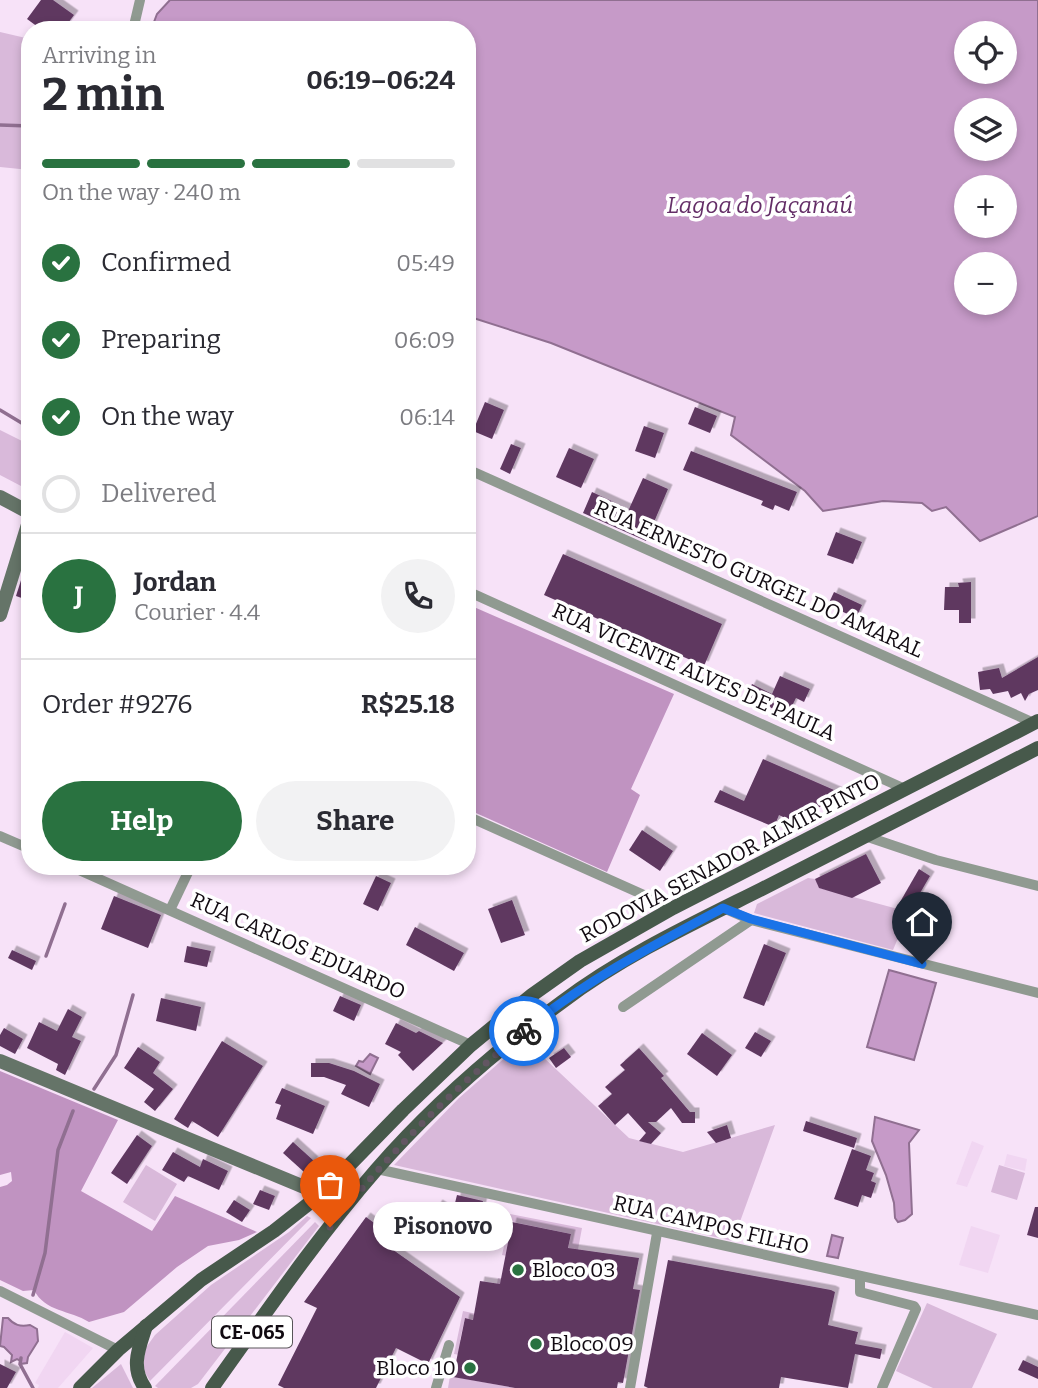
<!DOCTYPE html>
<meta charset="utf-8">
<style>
body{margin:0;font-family:Bitter,serif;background:#f2f2f3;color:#2b2b33;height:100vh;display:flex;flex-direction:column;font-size:26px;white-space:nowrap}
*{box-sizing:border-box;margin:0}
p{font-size:23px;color:#7c7c81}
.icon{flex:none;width:38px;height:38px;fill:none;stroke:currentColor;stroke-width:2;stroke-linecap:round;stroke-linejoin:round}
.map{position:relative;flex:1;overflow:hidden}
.side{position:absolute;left:21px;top:21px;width:455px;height:854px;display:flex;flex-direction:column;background:#fff;border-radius:28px;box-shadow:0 4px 10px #0003}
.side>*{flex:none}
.buttons{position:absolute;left:954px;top:21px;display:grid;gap:14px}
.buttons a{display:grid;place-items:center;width:63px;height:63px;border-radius:50%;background:#fff;box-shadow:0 4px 10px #0003;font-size:35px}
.pin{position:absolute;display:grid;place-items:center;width:60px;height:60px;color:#fff;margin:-72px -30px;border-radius:50% 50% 50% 0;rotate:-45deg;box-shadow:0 0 7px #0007}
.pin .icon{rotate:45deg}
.courier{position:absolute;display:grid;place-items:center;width:70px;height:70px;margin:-35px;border:5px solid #1a73e8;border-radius:50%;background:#fff;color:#222;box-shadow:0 2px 9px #0007}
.bubble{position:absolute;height:49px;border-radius:24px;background:#fff;box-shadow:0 4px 10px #0003;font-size:23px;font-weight:700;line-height:49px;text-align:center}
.overview em{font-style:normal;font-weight:700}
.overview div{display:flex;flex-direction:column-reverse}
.overview{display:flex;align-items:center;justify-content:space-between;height:119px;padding:0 21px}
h1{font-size:46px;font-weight:700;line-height:52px}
.bar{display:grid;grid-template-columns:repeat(4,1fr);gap:10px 7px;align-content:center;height:84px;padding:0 21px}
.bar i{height:9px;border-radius:5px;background:#e1e1e2}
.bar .active{background:#297240}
.bar p{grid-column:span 4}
.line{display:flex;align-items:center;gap:18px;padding:0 21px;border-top:2px solid #e1e1e2}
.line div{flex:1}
.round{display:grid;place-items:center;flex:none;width:74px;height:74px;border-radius:37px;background:#f2f2f3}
ol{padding:0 21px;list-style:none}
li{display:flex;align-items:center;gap:21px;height:77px}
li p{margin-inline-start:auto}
li .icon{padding:7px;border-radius:50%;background:#297240;color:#fff;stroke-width:4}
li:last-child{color:#7c7c81}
li i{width:38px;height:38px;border:4px solid #e1e1e2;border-radius:50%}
.action{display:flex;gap:14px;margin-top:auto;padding:14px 21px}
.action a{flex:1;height:80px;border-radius:42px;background:#297240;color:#fff;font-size:28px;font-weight:700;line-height:80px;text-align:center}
.action a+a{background:#f2f2f3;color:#2b2b33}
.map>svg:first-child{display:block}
.built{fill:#f1d6f2}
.green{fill:#d9b9da;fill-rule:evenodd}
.forest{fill:#c093c1}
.water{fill:#c69ac8;stroke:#906f91;stroke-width:2;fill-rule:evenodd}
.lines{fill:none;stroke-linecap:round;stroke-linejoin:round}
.stream{stroke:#906f91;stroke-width:3.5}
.building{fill:#5f3861;filter:url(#shadow)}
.street{stroke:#909a91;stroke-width:10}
.secondary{stroke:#657468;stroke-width:14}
.primary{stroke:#47594b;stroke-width:14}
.done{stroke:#625662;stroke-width:7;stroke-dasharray:0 12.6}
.route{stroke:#1a73e8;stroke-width:9}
.poi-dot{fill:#297240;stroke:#fff;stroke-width:2.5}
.labels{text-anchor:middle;stroke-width:7;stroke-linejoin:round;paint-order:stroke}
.shield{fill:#fff;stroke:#585458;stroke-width:2}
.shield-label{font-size:19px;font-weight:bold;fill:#110a11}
.street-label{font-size:21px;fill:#110a11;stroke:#fff}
.poi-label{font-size:21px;fill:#110a11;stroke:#fff;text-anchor:start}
.water-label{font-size:23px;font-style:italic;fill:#642e67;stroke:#fff}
</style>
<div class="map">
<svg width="1038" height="1388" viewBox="0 0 1038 1388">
<defs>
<filter id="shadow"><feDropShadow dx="4.5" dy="-4.5" stdDeviation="0" flood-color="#0004"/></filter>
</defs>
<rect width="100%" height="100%" fill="#f7e2f8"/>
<g class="built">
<path d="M972,1141L984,1146L967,1187L956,1184Z"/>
<path d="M1007,1154L1027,1159L1025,1171L1004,1166Z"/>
<path d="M971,1226L1000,1235L988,1273L959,1265Z"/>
<path d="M65,1332L93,1348L58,1388H38L39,1385L35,1383Z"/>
</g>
<g class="green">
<path d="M0,32L30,39V170L0,167Z"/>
<path d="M0,430L30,445V470L21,486L0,475Z"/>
<path d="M808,878L815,879L820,888L909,912L893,950L754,913L757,904Z"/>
<path d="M525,1040L629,1138L683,1152L775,1125L733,1241L394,1165L459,1098Z"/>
<path d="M146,1165L177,1184L155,1221L123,1202Z"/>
<path d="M999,1165L1025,1173L1017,1200L991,1192Z"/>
<path d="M510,1214L582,1228L552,1388L548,1370L454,1354L463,1311L491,1317L498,1278L561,1289L565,1267L502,1255L505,1242L567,1255L571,1234L509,1221ZM465,1318L554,1336L504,1350L460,1340Z"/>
<path d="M307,1216L311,1218L150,1381L143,1369L145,1349L155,1335L211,1285L289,1232Z"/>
<path d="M315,1222L319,1226L198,1384L191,1388H158L155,1386Z"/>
<path d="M927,1303L997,1334L972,1388H933L896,1371Z"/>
<path d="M121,1364L133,1388H92Z"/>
<path d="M450,1376L515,1388H448Z"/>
</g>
<g class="forest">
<path d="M467,604L674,694L631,789L640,795L607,872L467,809Z"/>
<path d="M0,1071L118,1120L81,1191L152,1231L175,1196L257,1232L239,1240L208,1246L177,1267L124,1312L89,1322C70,1310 45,1312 34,1290L23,1291L0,1280V1187L7,1185L12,1181L11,1172L0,1175Z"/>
</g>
<g class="water">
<path d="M170,0H1038V516L980,541L946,507L932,511L922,503L883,501L823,511L805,491L731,435L735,417L551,343L467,316V30H151L157,14ZM1004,33V72H966V33ZM1004,110V149H966V110ZM966,187H1004V226H966ZM1004,264V303H966V264Z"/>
<path d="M889,970L936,983L914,1060L867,1047Z"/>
<path d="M370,1054L378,1058L370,1074L356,1066L359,1061L363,1062Z"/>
<path d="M875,1117L919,1130L909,1143L912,1214L905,1220L898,1222L895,1218L894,1203L886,1175L872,1141Z"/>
<path d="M832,1235L843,1238L838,1258L827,1256Z"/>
<path d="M3,1318H8C14,1325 20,1327 30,1325L37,1329L38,1341L28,1357L27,1363L20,1364L21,1361L17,1359L11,1362L12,1355L4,1347L0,1346Z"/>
</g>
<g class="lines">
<g class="stream">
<path d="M0,125L30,126"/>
<path d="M0,410L30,428"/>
<path d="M46,956L65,904"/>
<path d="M94,1089L116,1055L133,995"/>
<path d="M33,1295L45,1253L58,1150L73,1111"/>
<path d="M21,1358L20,1364L33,1388"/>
</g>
</g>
<g class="building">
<path d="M41,0H53L74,15L63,30H42L27,19Z"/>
<path d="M485,402L504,410L492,439L473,431Z"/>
<path d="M695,407L717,416L710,433L688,424Z"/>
<path d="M644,426L664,433L655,458L635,451Z"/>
<path d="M511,444L521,448L510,474L500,469Z"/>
<path d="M569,448L594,459L581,488L556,477Z"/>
<path d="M691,451L797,492L789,511L775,505L773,510L761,505L763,501L683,470Z"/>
<path d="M643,478L668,489L646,541L583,513L592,492L629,509Z"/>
<path d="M836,532L862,542L853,564L827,555Z"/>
<path d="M30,552V601L16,596Z"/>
<path d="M563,554L722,624L704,666L544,595Z"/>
<path d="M971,582V623H959V610H944L945,587H959L958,583Z"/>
<path d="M834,592L862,605L856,618L828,605Z"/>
<path d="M1038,657V690L1029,694L1025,701L1021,693L1011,698L1008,691L993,694L990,689L980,690L978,672L999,668L1002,678Z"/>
<path d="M780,676L810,689L804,702L796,698L787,716L746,695L752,684L772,694Z"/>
<path d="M763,759L841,793L795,823L779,815L774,827L714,802L720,790L744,801Z"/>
<path d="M642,830L673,851L660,871L629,850Z"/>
<path d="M866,854L881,883L852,898L819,888L815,879Z"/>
<path d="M919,869L930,876L909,912L896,909Z"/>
<path d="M376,876L391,883L378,911L363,904Z"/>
<path d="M114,896L161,915L148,948L101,929Z"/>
<path d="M512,900L525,935L501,943L488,909Z"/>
<path d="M415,927L464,953L454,971L406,945Z"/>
<path d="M764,944L786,953L764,1006L743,998Z"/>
<path d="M187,946L211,951L207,967L184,962Z"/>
<path d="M12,950L36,961L32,970L8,958Z"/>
<path d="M340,996L361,1005L354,1021L333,1011Z"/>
<path d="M161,998L201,1007L196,1031L156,1021Z"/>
<path d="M68,1009L82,1017L72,1037L81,1041L65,1075L56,1070L58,1064L27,1048L39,1022L57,1031Z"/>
<path d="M396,1023L416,1033L419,1031L443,1043L413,1071L398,1055L401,1052L385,1044Z"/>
<path d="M4,1028L23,1039L15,1054L0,1046V1035Z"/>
<path d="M755,1032L771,1041L761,1057L745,1048Z"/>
<path d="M702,1033L732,1055L717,1076L687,1054Z"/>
<path d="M222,1041L263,1066L218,1137L192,1121L188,1128L174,1119Z"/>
<path d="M138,1047L160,1062L153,1073L173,1089L155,1111L144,1102L154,1089L124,1068Z"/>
<path d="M564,1048L571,1057L556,1068L549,1058Z"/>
<path d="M639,1048L664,1076L661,1078L690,1112H695V1123H682L671,1108L656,1122H648L661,1133L651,1144L639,1141L646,1133L628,1113L615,1125L598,1106L612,1094L605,1087L625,1070L620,1065Z"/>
<path d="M311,1063H329L354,1071L380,1084L369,1107L341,1094L346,1085L324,1077H311Z"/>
<path d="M282,1088L325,1106L313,1134L276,1119L281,1105L275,1103Z"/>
<path d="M806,1121L857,1138L854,1148L803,1131Z"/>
<path d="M727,1125L731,1138L716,1143L707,1132Z"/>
<path d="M137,1135L152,1146L127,1184L111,1173Z"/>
<path d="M293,1142L314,1161L304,1172L283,1153Z"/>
<path d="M852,1149L871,1156L866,1170L874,1173L871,1181L876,1183L871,1198L862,1195L858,1207L834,1199Z"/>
<path d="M173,1152L200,1167L203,1159L228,1171L219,1190L188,1176L184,1182L162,1170Z"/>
<path d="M260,1190L275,1196L269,1210L253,1204Z"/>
<path d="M457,1195L483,1201L480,1213L454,1207Z"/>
<path d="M234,1200L250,1210L242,1222L226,1212Z"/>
<path d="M438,1204L456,1215L444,1234L426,1223Z"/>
<path d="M1035,1207H1038V1238L1027,1235Z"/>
<path d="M366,1217L395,1238L389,1247L460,1297L428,1364L396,1348L376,1388H284L278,1385L317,1308L304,1302Z"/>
<path d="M512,1222L571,1234L568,1248L639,1258L633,1289L640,1290L623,1383L618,1382L617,1388H515L453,1377L465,1318L473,1320L480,1281L500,1284Z"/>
<path d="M668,1260L831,1290L835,1292L828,1325L858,1332L855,1344L882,1349L880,1359L855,1354L848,1388L781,1377L779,1388H648L644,1386Z"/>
<path d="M1023,1360L1038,1367V1379L1018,1370Z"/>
<path d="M0,1364L16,1372L7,1388H0Z"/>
</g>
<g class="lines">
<g class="street">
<path d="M133,30L140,0"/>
<path d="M467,469L1034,723"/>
<path d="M467,591L905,789"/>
<path d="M467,816L673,908"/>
<path d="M0,836L30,849"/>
<path d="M865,836L936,860L1038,886"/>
<path d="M70,866L471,1045"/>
<path d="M723,908L751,920L1038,993"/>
<path d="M170,910L191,866"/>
<path d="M623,1007L751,920"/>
<path d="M377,1169L1038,1315"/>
<path d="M860,1278V1292L914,1306L916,1309L882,1388"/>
<path d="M0,1291L118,1350"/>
<path d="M436,1388L449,1345"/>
<path d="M630,1388L657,1233"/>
</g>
<g class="secondary">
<path d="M0,497L30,513"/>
<path d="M0,615L30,518"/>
<path d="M0,1061L321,1194"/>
</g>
<g class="primary">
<path d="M80,1388L118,1350L201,1280L274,1231L321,1194L403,1110L471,1045L532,995L580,961L673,908L1038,721"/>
<path d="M145,1388C130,1367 139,1348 146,1326"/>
<path d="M212,1388C265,1314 316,1239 376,1170C430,1108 495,1051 562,1002C623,956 694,923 762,889C854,842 946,795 1038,748"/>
</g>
</g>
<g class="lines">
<path class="done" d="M330,1227C388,1154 452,1090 524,1031"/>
<path class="route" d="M524,1031C585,981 654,945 723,908L751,919L922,964"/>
</g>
<g class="poi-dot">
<circle cx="518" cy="1270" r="7"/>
<circle cx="536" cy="1344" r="7"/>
<circle cx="470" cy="1368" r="7"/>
</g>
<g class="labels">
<rect class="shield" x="212" y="1316.5" width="80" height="31" rx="5"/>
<g class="shield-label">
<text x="252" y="1339">CE-065</text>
</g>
<g class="street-label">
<text transform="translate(759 579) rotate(24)" y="7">RUA ERNESTO GURGEL DO AMARAL</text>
<text transform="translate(694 672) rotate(24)" y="7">RUA VICENTE ALVES DE PAULA</text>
<text transform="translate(730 858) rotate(-28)" y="7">RODOVIA SENADOR ALMIR PINTO</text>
<text transform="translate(298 946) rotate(24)" y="7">RUA CARLOS EDUARDO</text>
<text transform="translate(711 1225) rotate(13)" y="7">RUA CAMPOS FILHO</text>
</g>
<g class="poi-label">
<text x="532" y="1277">Bloco 03</text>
<text x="550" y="1351">Bloco 09</text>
<text x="456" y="1375" text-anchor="end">Bloco 10</text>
</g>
<g class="water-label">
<text x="760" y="213">Lagoa do Jaçanaú</text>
</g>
</g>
</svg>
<div class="buttons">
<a><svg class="icon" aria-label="locate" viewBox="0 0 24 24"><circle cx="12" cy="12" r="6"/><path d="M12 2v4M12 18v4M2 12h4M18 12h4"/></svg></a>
<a><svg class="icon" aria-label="layers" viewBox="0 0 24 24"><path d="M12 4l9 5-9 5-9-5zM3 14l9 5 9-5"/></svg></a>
<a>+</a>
<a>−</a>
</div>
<div class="pin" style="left:330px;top:1227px;background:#ea580c"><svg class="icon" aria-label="bag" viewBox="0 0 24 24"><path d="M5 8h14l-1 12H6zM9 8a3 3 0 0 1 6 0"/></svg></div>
<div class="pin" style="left:922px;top:964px;background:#1f2937"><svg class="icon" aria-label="home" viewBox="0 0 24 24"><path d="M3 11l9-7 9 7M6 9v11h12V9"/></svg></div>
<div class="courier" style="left:524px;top:1031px"><svg class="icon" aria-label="bike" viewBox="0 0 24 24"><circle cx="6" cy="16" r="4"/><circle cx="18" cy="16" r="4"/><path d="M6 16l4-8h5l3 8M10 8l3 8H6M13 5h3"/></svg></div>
<div class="bubble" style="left:373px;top:1202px;width:140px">Pisonovo</div>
<section class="side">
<div class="overview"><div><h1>2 min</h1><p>Arriving in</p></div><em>06:19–06:24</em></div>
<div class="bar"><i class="active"></i><i class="active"></i><i class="active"></i><i></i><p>On the way · 240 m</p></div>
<ol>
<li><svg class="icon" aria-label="check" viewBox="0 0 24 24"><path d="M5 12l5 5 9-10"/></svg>Confirmed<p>05:49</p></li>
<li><svg class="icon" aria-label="check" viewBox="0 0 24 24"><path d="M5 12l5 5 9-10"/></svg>Preparing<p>06:09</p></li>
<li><svg class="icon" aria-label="check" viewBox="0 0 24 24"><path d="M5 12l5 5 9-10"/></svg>On the way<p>06:14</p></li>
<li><i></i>Delivered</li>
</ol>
<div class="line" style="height:126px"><b class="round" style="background:#297240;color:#fff">J</b><div><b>Jordan</b><p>Courier · 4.4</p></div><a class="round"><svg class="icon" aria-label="phone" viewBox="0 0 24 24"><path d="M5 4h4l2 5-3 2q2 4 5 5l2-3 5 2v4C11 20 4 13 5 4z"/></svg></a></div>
<div class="line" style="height:91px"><div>Order #9276</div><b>R$25.18</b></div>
<div class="action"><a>Help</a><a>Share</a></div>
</section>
</div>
